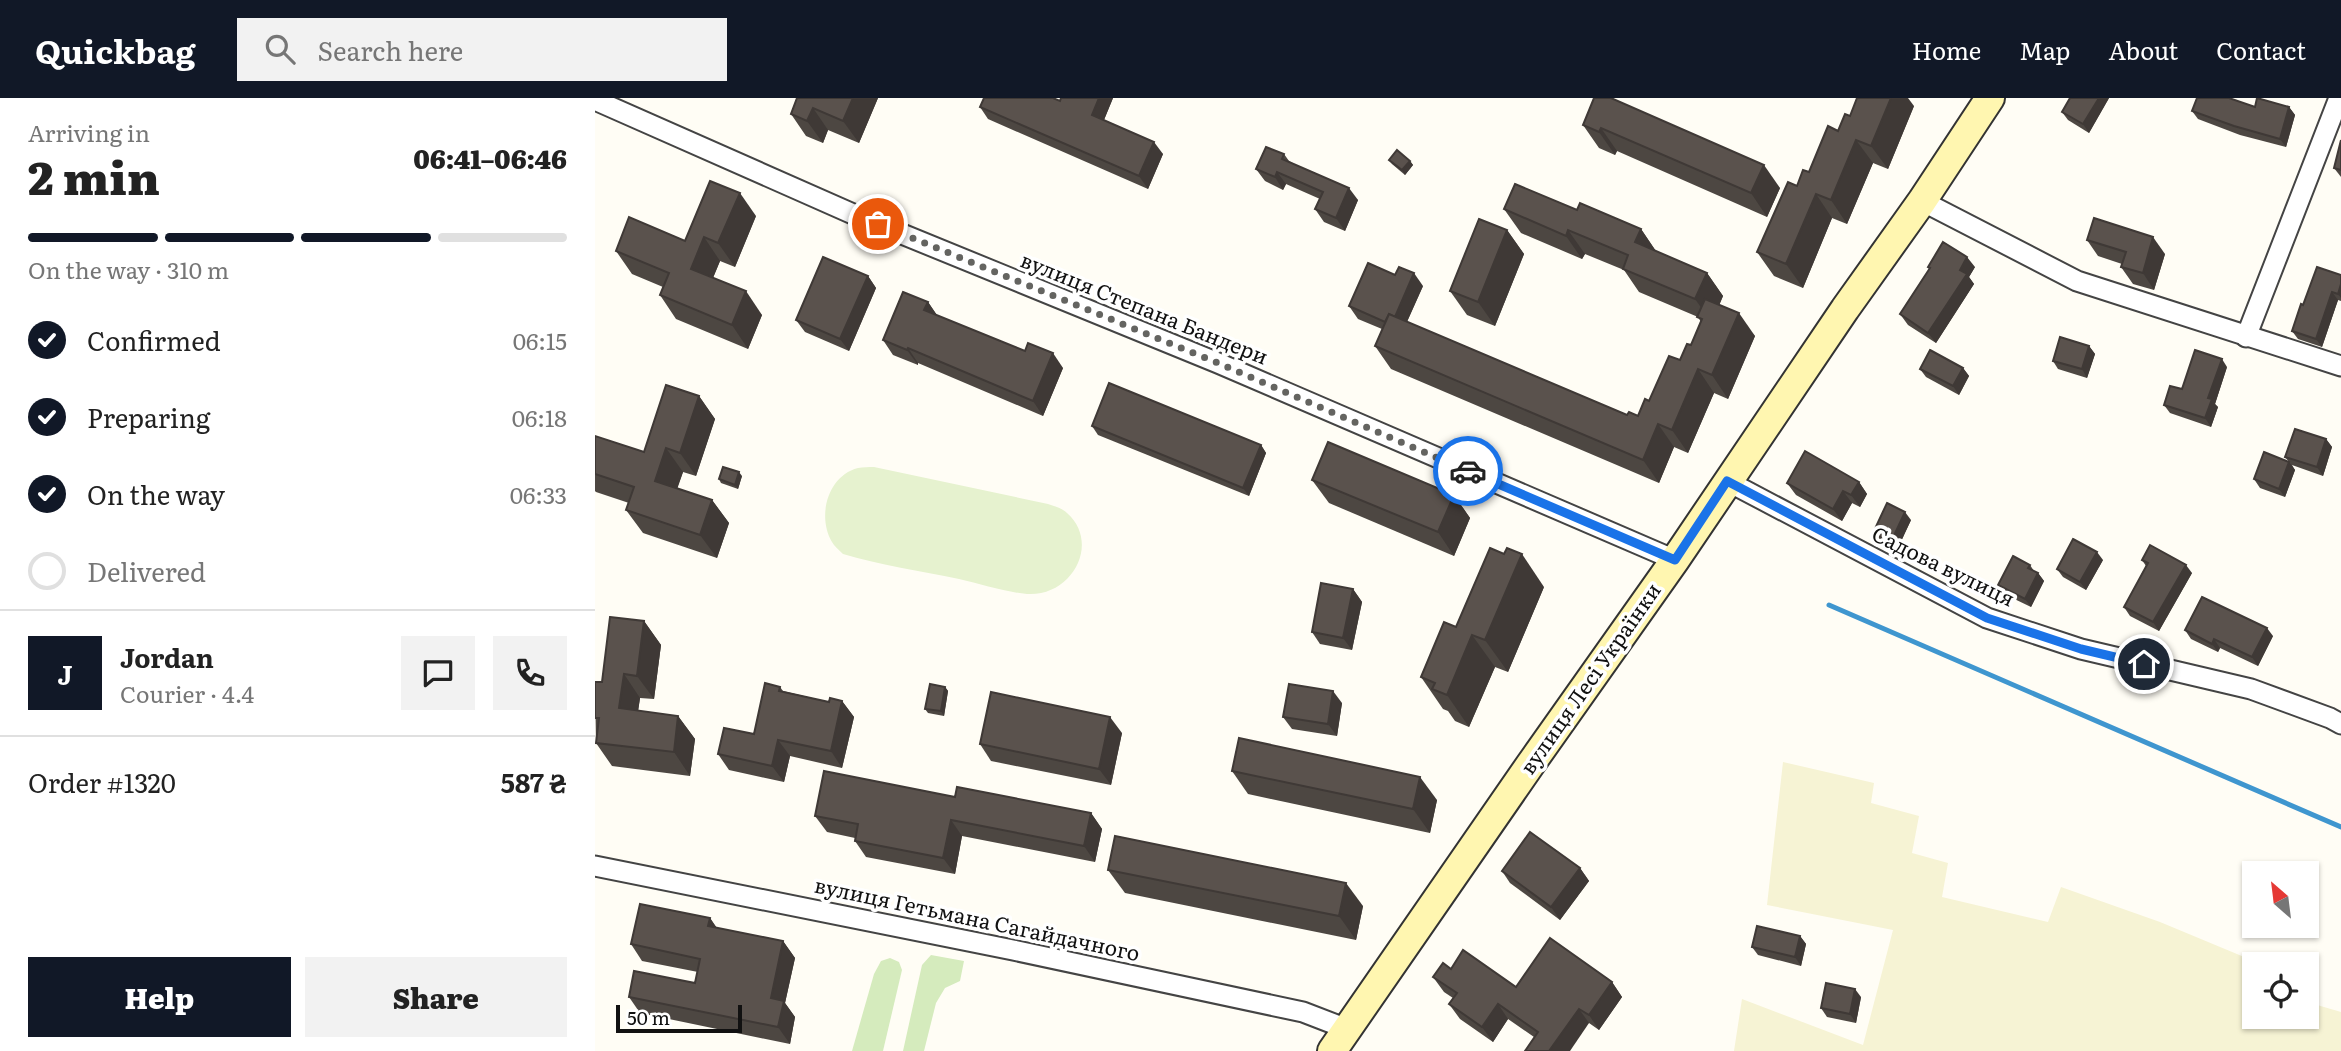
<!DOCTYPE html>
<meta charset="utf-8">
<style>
body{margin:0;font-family:Literata,serif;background:#f2f2f2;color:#222;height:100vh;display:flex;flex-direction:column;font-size:26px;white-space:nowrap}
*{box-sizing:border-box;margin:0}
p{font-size:23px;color:#767676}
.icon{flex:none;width:38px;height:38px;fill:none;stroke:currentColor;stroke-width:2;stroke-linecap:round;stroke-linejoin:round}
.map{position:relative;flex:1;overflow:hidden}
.drawer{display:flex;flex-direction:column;background:#fff;width:595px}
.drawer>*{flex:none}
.needle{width:46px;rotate:332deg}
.tools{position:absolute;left:1647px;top:763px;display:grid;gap:14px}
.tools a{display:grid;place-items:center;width:77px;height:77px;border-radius:0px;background:#fff;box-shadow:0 2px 5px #0004;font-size:35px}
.scale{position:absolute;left:21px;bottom:18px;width:126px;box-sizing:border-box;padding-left:7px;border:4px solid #111;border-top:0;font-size:19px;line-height:24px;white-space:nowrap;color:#111;-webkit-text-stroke:5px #fff;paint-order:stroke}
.pin{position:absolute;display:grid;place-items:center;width:60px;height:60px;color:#fff;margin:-30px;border:4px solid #fff;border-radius:50%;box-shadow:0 2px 7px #0007}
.courier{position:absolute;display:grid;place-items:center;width:70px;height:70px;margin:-35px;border:5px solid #1a73e8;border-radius:50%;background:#fff;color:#222;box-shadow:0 2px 9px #0007}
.overview em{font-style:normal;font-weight:800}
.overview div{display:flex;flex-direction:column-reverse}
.overview{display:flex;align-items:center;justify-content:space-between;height:119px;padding:0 28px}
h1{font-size:46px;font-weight:800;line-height:52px}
.bar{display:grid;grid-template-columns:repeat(4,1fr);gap:10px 7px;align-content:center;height:84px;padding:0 28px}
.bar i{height:9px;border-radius:5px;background:#e0e0e0}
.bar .current{background:#111827}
.bar p{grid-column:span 4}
.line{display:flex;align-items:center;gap:18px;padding:0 28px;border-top:2px solid #e0e0e0}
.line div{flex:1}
.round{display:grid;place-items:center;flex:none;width:74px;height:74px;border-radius:0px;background:#f2f2f2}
ol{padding:0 28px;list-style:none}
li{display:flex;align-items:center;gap:21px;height:77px}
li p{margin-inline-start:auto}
li .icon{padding:7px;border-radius:50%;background:#111827;color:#fff;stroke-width:4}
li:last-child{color:#767676}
li i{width:38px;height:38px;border:4px solid #e0e0e0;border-radius:50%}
.button{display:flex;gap:14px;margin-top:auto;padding:14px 28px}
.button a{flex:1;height:80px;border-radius:0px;background:#111827;color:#fff;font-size:28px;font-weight:800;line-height:80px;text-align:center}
.button a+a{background:#f2f2f2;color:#222}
header{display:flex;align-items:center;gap:42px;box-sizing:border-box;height:98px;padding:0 35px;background:#111827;color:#fff}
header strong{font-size:33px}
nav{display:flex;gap:38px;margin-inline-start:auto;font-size:24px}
.search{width:490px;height:63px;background:#f2f2f2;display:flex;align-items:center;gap:18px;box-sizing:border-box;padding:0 24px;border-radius:0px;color:#767676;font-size:26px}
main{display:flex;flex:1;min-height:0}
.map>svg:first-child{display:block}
.farmland{fill:#f6f3d4}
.green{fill:#d5ebbd}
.pitch{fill:#e6f2cf}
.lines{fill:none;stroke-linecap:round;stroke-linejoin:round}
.stream{stroke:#3f96cf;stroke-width:5}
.street-casing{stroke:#444;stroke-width:23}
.secondary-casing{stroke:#333;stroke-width:32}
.street{stroke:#fff;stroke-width:19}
.secondary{stroke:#fff6b0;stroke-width:28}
.wall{fill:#4d4742}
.shaded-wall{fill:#3f3936}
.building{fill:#5a524d;stroke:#3f3936;stroke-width:2}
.done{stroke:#646461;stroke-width:7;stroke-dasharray:0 12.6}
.route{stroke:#1a73e8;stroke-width:9}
.labels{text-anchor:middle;stroke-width:7;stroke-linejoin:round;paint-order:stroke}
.street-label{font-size:21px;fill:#111;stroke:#fff}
</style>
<header>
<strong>Quickbag</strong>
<div class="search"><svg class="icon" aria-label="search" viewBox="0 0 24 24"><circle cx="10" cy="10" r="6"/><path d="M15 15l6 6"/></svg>Search here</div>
<nav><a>Home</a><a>Map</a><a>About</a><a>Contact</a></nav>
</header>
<main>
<section class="drawer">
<div class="overview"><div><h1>2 min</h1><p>Arriving in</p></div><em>06:41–06:46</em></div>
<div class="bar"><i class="current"></i><i class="current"></i><i class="current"></i><i></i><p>On the way · 310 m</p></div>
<ol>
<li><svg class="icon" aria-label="check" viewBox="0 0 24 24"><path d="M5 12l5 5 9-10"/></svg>Confirmed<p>06:15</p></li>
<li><svg class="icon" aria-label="check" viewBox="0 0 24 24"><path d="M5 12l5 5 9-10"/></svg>Preparing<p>06:18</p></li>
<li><svg class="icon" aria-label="check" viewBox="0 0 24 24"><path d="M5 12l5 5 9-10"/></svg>On the way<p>06:33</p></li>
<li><i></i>Delivered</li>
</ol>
<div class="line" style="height:126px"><b class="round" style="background:#111827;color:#fff">J</b><div><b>Jordan</b><p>Courier · 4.4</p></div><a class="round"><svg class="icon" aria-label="chat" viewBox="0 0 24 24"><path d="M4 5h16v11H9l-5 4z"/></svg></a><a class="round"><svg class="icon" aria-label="phone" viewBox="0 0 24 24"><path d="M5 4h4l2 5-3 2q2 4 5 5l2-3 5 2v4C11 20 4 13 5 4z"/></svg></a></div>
<div class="line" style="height:91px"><div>Order #1320</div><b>587 ₴</b></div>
<div class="button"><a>Help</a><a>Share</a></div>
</section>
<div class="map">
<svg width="1746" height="953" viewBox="0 0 1746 953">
<rect width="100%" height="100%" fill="#fffdf5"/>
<path class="farmland" d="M1188,664L1279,685L1276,705L1324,718L1317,755L1353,765L1347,799L1453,824L1466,789L1565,824L1666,866H1659V919H1712V904L1746,914V953H1139L1147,901L1268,947L1298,832L1172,807Z"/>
<g class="green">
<path d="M336,857L369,863L365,883L350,890L341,905L329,953H308L327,867Z"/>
<path d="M295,860L304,864L307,872L288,953H257L279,876L286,863Z"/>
</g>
<path class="pitch" d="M279,369L453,406C459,408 467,410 472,415C506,445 477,499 432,496C410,494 386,486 364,481C325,473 286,467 248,456C244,452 239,448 237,444C222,419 232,378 263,370C268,369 274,369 279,369Z"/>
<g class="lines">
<path class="stream" d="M1234,507L1746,729"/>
<defs>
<g id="street">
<path d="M0,2L258,116L623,265L1080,462"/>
<path d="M1327,103L1482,183L1746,268"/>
<path d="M1651,239L1744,0"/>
<path d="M1132,383L1392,520L1486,551L1656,591L1735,620L1746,626"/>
<path d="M0,768L418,852L708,914L752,931"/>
</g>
<path id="secondary" d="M737,953L935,667L1080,462L1250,211L1327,103L1395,0"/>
</defs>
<use href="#street" class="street-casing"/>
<use href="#secondary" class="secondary-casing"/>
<use href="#street" class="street"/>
<use href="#secondary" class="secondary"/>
</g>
<g class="wall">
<path d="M202,0H283L264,45L233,32L228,45L211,38L196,16Z"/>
<path d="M518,0L509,22L568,56L553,91L393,21L385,9Z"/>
<path d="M999,0L1185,90L1172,119L1022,53L1020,57L1004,50L988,27Z"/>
<path d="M1475,0H1514L1494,35L1473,22L1467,14Z"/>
<path d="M1319,8L1293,71L1278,65L1252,126L1237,120L1208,190L1179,178L1162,154L1202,88L1214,74L1255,18Z"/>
<path d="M1660,9H1694L1700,17L1691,49L1645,37L1603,21L1597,13Z"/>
<path d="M1746,42V79L1739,70Z"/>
<path d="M689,56L694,63L763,102L750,133L729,124L720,111L725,101L691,86L688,92L670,83L661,71Z"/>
<path d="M794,62L815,63L818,67L810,77L797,66Z"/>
<path d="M909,111L982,112L1046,131L1061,153L1112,175L1128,198L1124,207L1160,238L1133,301L1119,295L1093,355L1079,349L1064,385L796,271L780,248L787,231L763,221L754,208L828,188L812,224L1032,317L1043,318L1096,247L1106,224L1103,219L1044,194L1029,172L990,156L987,161L926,135Z"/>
<path d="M161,118L140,169L125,163L118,180L167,217L153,251L81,221L65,197L68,189L37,176L21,153L90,143Z"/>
<path d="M912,132L929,156L900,228L872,217L855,193Z"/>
<path d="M1492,142L1570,156L1559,192L1538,186L1526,169L1527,166L1503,158Z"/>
<path d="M1333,169H1380L1374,179L1379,186L1341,245L1313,227L1305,216L1335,171Z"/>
<path d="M1746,177V203L1743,202L1727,249L1703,241L1697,233L1708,207Z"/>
<path d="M273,178L281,190L254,253L210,234L201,222Z"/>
<path d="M333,204L342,217L468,270L448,318L323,265V267L298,257L288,242Z"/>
<path d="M1494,248L1500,256L1492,280L1463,271L1458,263Z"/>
<path d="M1632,269L1620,306L1623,309L1616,329L1575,315L1569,307L1587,291Z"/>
<path d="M1368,270L1374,278L1364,297L1331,279L1325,271Z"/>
<path d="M104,298L120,321L101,378L88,374L82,390L117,402L134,425L122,460L48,435L31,412L34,405L1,394L0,393V338L49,354Z"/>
<path d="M497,328L666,347L671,355L654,398L503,337Z"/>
<path d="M1731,341L1737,349L1728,378L1697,367L1700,372L1690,399L1665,390L1659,381L1694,364L1690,359Z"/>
<path d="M147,378L143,391L126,385L124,381Z"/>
<path d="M717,382L859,397L875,420L859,458L734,405Z"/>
<path d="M1264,384L1272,396L1265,409L1257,405L1247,423L1201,397L1192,385Z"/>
<path d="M1316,422L1302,452L1283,444L1278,435Z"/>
<path d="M1508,462L1491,492L1468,479L1462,471Z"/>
<path d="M1547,462L1597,475L1564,533L1535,518L1529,509L1551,468Z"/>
<path d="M1435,467L1439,473L1443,475L1449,483L1436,509L1409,496L1403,487Z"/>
<path d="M949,489L913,574L900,569L874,629L860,623L853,613L848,611L826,579L861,529Z"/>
<path d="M758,491L767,504L757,552L725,546L717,534Z"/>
<path d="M49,523L66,547L59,601L45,600L43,613L83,618L100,641L95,678L17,668L1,645L0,584H7Z"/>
<path d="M1590,532L1678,538L1663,568L1625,550L1623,554L1596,541Z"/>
<path d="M185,589L188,593L234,604L247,603L259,619L247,670L195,658L189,684L134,672L123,656L159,636Z"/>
<path d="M350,589L353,593L349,618L333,615L330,611Z"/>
<path d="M747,605L742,638L697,631L688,619Z"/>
<path d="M527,635L516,687L396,663L385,646Z"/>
<path d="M637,673L842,702L835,735L653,696Z"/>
<path d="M360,699L496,715L507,731L500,764L367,738L360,776L271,759L260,743V740L232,734L220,718Z"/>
<path d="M985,770L994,783L965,822L915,785L907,773Z"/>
<path d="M513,772L768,808L761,842L530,795Z"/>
<path d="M115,820L122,830L188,843L200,860L190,905L200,919L195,946L45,915L34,899L100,885L103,874L47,863L36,846Z"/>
<path d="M1205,838L1211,846L1206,868L1163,857L1157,849Z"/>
<path d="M856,871L921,889L1017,884L1027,899L1004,932L994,925L939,939L913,921L898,944L865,921L854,906L858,900L849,894L838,879Z"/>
<path d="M1266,899L1261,925L1232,919L1226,910Z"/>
</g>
<g class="shaded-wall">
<path d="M258,0H283L264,45L248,23Z"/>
<path d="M504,0H518L506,29L497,17Z"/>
<path d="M1296,0H1313L1319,8L1293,71L1276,48Z"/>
<path d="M1504,0H1514L1494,35L1488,26Z"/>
<path d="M1694,9L1700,17L1691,49L1685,41Z"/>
<path d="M218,10L233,32L228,45L212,23Z"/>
<path d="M1006,30L1022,53L1020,57L1004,34Z"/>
<path d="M1261,42L1278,65L1252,126L1236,102Z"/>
<path d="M559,44L568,56L553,91L544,78Z"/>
<path d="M815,63L818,67L810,77L807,72Z"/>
<path d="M1169,67L1185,90L1172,119L1156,95Z"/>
<path d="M682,74L691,86L688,92L680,79Z"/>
<path d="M754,90L763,102L750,133L741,120Z"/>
<path d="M145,95L161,118L140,169L123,145Z"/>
<path d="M1221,96L1237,120L1208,190L1191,166Z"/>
<path d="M1046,131L1062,155L1040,144Z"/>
<path d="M912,132L929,156L900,228L883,204Z"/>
<path d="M973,132L990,156L987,161L971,138Z"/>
<path d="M109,139L125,163L112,194L96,171Z"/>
<path d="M1558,139L1570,156L1559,192L1548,175Z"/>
<path d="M1372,159L1380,169L1374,179L1379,186L1341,245L1333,235Z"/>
<path d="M819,175L828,188L805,239L797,227Z"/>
<path d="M1112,175L1128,198L1117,225L1100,201Z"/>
<path d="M273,178L281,190L254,253L245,241Z"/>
<path d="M1746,186V200L1743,196Z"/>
<path d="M151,193L167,217L153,251L137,227Z"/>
<path d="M1737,194L1743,202L1727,249L1721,241Z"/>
<path d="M333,204L343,219L329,212Z"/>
<path d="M1144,215L1160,238L1133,301L1117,277Z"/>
<path d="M1494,248L1500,256L1492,280L1487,271Z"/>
<path d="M313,250L323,265V267L312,252Z"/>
<path d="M458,255L468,270L448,318L438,303Z"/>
<path d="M1627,261L1632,269L1620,306L1623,309L1616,329L1610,320L1613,300Z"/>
<path d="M1368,270L1374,278L1364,297L1358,288Z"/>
<path d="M1103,271L1119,295L1093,355L1077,332Z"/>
<path d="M104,298L120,321L101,378L85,355Z"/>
<path d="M1063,326L1079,349L1064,385L1048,362Z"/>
<path d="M1731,341L1737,349L1728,378L1722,369Z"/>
<path d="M666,347L671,355L654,398L648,390Z"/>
<path d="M71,350L88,374L77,406L60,383Z"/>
<path d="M1694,364L1700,372L1690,399L1684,391Z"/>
<path d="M144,374L147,378L143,391L140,387Z"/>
<path d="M1264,384L1272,396L1265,409L1256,397Z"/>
<path d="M1248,393L1257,405L1247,423L1238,411Z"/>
<path d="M859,397L875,420L859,458L843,434Z"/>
<path d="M117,402L134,425L122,460L105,437Z"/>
<path d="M1310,414L1316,422L1302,452L1296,444Z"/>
<path d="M1502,454L1508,462L1491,492L1485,484Z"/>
<path d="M927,456L949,489L913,574L890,542Z"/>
<path d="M1591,467L1597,475L1564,533L1558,524Z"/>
<path d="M1443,475L1449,483L1436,509L1430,501Z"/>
<path d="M758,491L767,504L757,552L748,540Z"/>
<path d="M49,523L66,547L59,601L42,578Z"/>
<path d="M1672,530L1678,538L1663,568L1657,559Z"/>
<path d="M877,537L900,569L874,629L852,597Z"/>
<path d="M1619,541L1625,550L1623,554L1617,546Z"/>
<path d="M29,576L45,600L40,634L24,610Z"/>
<path d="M350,589L353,593L349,618L346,613Z"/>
<path d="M738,593L747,605L742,638L733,626Z"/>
<path d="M247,603L259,619L247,670L236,653Z"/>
<path d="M83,618L100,641L95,678L79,654Z"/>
<path d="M515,619L527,635L516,687L504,671Z"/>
<path d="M183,642L195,658L189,684L177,668Z"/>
<path d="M825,679L842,702L835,735L818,711Z"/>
<path d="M496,715L507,731L500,764L489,748Z"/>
<path d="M356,722L367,738L360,776L348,760Z"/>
<path d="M985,770L994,783L965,822L956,809Z"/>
<path d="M751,785L768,808L761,842L744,818Z"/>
<path d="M115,820L126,837L113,828Z"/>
<path d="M1205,838L1211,846L1206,868L1200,859Z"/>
<path d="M188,843L200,860L190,905L200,919L195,946L183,929L176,900Z"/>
<path d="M1017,884L1027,899L1004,932L994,917Z"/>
<path d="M1260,891L1266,899L1261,925L1255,916Z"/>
<path d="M903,906L913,921L898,944L887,929Z"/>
<path d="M984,911L994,925L975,953H954Z"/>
</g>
<g class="building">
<path d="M202,0H258L248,23L218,10L212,23L196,16Z"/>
<path d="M389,0H458L465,3L466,0H504L497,17L559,44L544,78L385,9Z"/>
<path d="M999,0H1016L1169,67L1156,95L1006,30L1004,34L988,27Z"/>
<path d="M1262,0H1296L1276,48L1261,42L1236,102L1221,96L1191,166L1162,154L1193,84L1202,88L1208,72L1214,74L1233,28L1243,33L1250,16L1255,18Z"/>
<path d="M1475,0H1504L1488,26L1467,14Z"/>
<path d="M1602,0H1634L1660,9L1662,0L1694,9L1685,41L1639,28L1597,13Z"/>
<path d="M1746,42V72L1739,70Z"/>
<path d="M671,49L689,56L687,61L754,90L741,120L720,111L728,94L682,74L680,79L661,71Z"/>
<path d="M802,52L815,63L807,72L794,62Z"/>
<path d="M115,83L145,95L123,145L109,139L96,171L151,193L137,227L65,197L74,175L21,153L34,119L90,143Z"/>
<path d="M920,86L982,112L985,105L1046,131L1040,144L1112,175L1100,201L1028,171L1033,157L973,132L971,138L909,111Z"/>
<path d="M1499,120L1558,139L1548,175L1526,169L1531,154L1492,142Z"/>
<path d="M884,121L912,132L883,204L855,193Z"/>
<path d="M1348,144L1372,159L1365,172L1372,176L1333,235L1305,216L1335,170L1333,169Z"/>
<path d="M228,159L273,178L245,241L201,222Z"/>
<path d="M773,165L800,177L804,169L819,175L800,219L794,216L790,224L754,208Z"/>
<path d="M1722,169L1746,177V186L1743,196L1737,194L1721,241L1697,233L1706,206L1708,207Z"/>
<path d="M308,194L333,204L329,212L430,253L433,245L458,255L438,303L313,250L312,252L288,242Z"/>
<path d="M1110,201L1144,215L1117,277L1103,271L1077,332L1063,326L1048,362L780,248L794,216L1032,317L1034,314L1043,318L1050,301L1054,303L1074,258L1085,262L1092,246L1096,247L1107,221L1102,219Z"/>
<path d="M1465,239L1494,248L1487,271L1458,263Z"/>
<path d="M1335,252L1368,270L1358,288L1325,271Z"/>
<path d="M1600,252L1627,261L1613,300L1617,301L1610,320L1569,307L1575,288L1587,291Z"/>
<path d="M514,285L666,347L648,390L497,328Z"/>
<path d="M71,287L104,298L85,355L71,350L60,383L117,402L105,437L31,412L39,389L0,376V338L49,354Z"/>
<path d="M1700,331L1731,341L1722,369L1690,359Z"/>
<path d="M733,344L859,397L843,434L717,382Z"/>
<path d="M1210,353L1264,384L1256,397L1248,393L1238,411L1192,385Z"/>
<path d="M1669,354L1694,364L1684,391L1659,381Z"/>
<path d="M128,369L144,374L140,387L124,381Z"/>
<path d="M1292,405L1310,414L1296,444L1278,435Z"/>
<path d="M1478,441L1502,454L1485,484L1462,471Z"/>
<path d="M1555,447L1591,467L1558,524L1529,509L1553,465L1547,462Z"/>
<path d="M895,450L909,456L912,450L927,456L890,542L877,537L852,597L837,591L840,585L826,579L849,524L861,529Z"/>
<path d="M1418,458L1435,467L1433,470L1443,475L1430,501L1403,487Z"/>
<path d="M726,485L758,491L748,540L717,534Z"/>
<path d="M1607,499L1672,530L1657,559L1619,541L1617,546L1590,532Z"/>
<path d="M15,519L49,523L42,578L29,576L24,610L83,618L79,654L1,645L4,620H0V584H7Z"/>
<path d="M170,585L185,589L184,593L234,604L235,600L247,603L236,653L183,642L177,668L123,656L129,630L159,636Z"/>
<path d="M335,586L350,589L346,613L330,611Z"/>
<path d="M694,586L738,593L733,626L688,619Z"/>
<path d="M396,594L515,619L504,671L385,646Z"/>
<path d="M644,640L825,679L818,711L637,673Z"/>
<path d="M229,673L360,699L362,689L496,715L489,748L356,722L348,760L260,743L263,726L220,718Z"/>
<path d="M935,734L985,770L956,809L907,773Z"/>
<path d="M520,738L751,785L744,818L513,772Z"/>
<path d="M45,806L115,820L113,828L188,843L176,900L189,903L183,929L34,899L39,873L100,885L105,861L36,846Z"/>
<path d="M1162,828L1205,838L1200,859L1157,849Z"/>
<path d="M955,840L1017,884L994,917L984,911L954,953H930L943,934L903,906L887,929L854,906L862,895L838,879L848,865L856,871L868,852L921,889Z"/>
<path d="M1231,885L1260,891L1255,916L1226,910Z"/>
</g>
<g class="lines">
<path class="done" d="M283,126L623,265L873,373"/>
<path class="route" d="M873,373L1080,462L1132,383L1392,520L1486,551L1549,566"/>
</g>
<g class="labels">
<g class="street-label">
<text transform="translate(549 211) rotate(22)" y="7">вулиця Степана Бандери</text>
<text transform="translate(1348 469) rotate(26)" y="7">Садова вулиця</text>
<text transform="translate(996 581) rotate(-55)" y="7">вулиця Лесі Українки</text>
<text transform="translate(382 822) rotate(12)" y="7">вулиця Гетьмана Сагайдачного</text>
</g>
</g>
</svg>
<div class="tools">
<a><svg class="needle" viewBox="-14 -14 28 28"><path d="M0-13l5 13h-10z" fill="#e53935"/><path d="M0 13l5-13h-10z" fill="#767676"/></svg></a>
<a><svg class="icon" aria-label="locate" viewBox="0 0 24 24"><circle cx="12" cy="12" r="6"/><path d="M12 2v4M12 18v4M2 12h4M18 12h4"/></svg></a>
</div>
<div class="scale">50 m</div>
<div class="pin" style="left:283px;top:126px;background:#ea580c"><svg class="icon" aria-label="bag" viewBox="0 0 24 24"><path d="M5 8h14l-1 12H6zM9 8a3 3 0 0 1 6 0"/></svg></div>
<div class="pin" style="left:1549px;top:566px;background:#1f2937"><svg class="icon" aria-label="home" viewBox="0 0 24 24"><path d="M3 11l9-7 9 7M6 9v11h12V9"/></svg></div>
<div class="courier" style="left:873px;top:373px"><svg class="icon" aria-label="car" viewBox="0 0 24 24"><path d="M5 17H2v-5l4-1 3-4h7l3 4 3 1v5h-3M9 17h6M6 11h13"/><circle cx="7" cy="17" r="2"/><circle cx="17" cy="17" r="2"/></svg></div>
</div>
</main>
